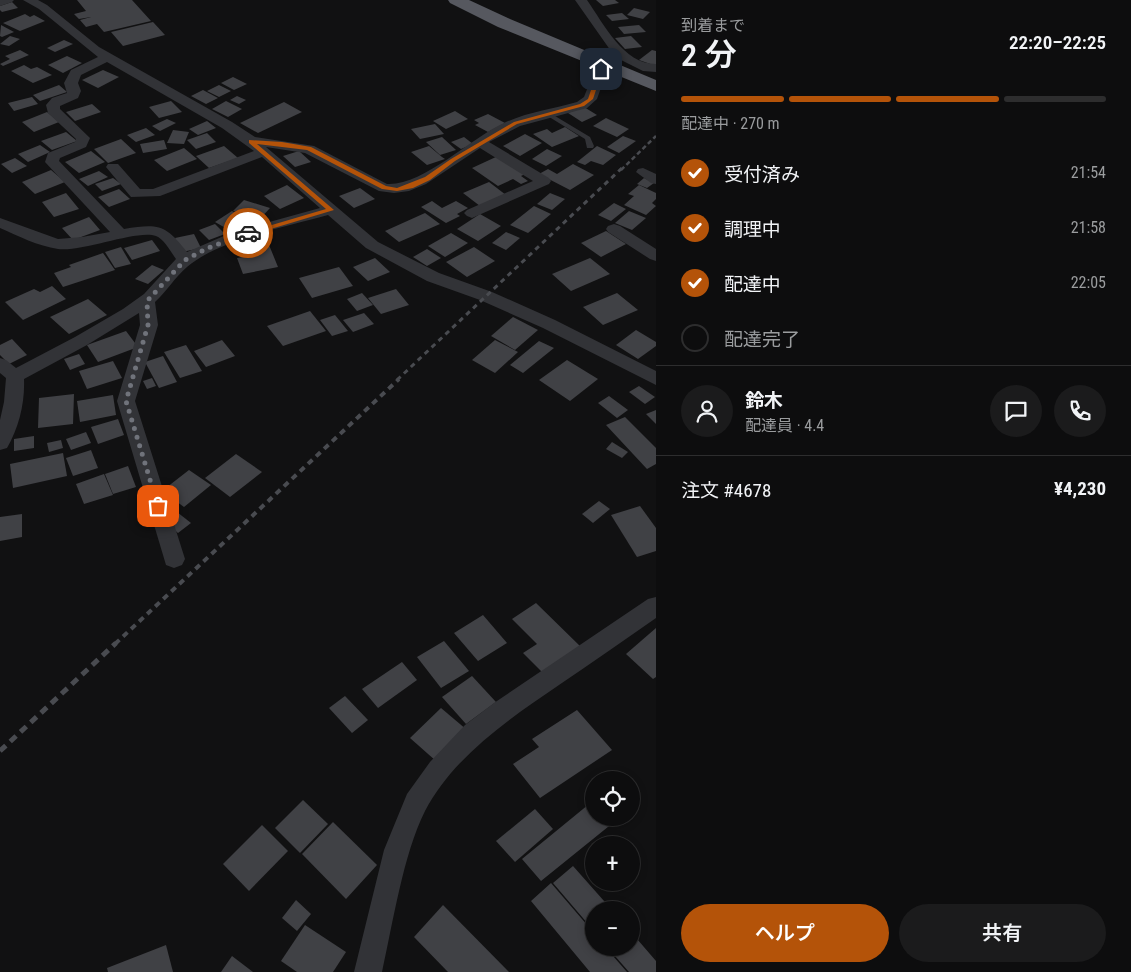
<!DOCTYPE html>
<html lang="ja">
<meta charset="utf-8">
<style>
body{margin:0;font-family:"Roboto Condensed","Noto Sans JP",sans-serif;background:#1b1b1c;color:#f1f3f6;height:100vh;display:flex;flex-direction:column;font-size:19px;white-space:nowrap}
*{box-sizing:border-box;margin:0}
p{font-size:16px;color:#9a9c9e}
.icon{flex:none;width:28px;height:28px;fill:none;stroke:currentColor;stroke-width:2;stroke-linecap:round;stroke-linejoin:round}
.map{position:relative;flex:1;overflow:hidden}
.side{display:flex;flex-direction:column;background:#0d0d0e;width:475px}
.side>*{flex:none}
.tools{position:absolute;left:585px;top:771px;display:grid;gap:10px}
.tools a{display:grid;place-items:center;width:55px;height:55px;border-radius:50%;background:#0d0d0e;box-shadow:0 2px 8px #0003,0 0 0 1px #2d2d2e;font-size:25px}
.pin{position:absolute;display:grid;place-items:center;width:42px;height:42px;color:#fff;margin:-21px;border-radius:10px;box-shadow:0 2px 8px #0006}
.courier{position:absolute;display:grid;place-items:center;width:50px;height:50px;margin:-25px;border:4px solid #b45309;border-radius:50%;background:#fff;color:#222;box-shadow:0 1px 6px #0007}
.summary em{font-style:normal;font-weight:600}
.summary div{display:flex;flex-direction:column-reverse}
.summary{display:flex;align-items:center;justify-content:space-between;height:85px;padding:0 25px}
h1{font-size:32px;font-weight:600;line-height:38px}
.bar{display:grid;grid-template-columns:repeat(4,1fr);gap:8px 5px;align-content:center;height:60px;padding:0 25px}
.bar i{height:6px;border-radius:4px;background:#2d2d2e}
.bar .active{background:#b45309}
.bar p{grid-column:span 4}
.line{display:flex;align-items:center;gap:12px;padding:0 25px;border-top:1px solid #2d2d2e}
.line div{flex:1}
.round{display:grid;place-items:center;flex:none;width:52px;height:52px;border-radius:26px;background:#1b1b1c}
ol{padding:0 25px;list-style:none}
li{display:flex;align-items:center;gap:15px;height:55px}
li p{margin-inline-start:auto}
li .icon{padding:5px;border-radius:50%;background:#b45309;color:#fff;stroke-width:4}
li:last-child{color:#9a9c9e}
li i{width:28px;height:28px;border:2px solid #2d2d2e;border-radius:50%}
.cta{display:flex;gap:10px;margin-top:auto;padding:10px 25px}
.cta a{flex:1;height:58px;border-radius:30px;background:#b45309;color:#fff;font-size:20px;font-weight:600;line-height:58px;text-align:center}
.cta a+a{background:#1b1b1c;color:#f1f3f6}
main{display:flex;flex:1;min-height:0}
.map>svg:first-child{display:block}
.building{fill:#404145}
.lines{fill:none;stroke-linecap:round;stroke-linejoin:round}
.service{fill:#323337;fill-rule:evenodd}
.minor{fill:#323337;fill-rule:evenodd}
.trunk{fill:#56585f;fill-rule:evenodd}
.rail-far3{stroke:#494b50;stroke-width:2.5;stroke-dasharray:4.5 3;stroke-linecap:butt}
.rail-far2{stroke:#494b50;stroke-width:3;stroke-dasharray:5 4.5;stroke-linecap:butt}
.rail-far1{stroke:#494b50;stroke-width:4;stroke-dasharray:6 5;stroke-linecap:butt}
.rail{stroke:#494b50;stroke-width:5;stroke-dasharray:8 6;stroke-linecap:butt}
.route{fill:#b45309}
.done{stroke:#70737b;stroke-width:5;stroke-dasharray:0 9}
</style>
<main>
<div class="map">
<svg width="656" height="972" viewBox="0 0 656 972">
<rect width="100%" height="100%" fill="#111112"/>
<g class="building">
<path d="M77,0H132L151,21L104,32L97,24L86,27L80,20L91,17L79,19L74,14L86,11Z"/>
<path d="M596,0H615L619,3L603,6Z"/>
<path d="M12,2L18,8L2,12L0,10V6Z"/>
<path d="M634,8L650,12L643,19L627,15Z"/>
<path d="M622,13L629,19L612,21L606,15Z"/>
<path d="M25,14L30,17L34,15L45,21L20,31L3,23Z"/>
<path d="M153,22L165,35L123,46L111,32Z"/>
<path d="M1,25L14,32L2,37L0,36Z"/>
<path d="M639,25L646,32L624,34L618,27Z"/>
<path d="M10,36L20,39L9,46L0,44Z"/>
<path d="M631,36L642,47L625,49L615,38Z"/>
<path d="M64,40L73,44L55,52L47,48Z"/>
<path d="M20,50L29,55L3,66L0,64L10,59L5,56Z"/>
<path d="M652,50L656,51V66L639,60Z"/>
<path d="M67,56L82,63L63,73L48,65Z"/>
<path d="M24,65L31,69L37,67L52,75L33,83L11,71Z"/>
<path d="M103,70L119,77L98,88L82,80Z"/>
<path d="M233,77L247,84L234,90L221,83Z"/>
<path d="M59,85L67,92L40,101L33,95Z"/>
<path d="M219,85L231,91L219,97L207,91Z"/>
<path d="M203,90L218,98L206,104L191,96Z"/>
<path d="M237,96L246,100L239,104L230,100Z"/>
<path d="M32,97L38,104L14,111L8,103Z"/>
<path d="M171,101L182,112L159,118L149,107Z"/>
<path d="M226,101L242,109L228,117L212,109Z"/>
<path d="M284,102L302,112L258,133L240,123Z"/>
<path d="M92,104L101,112L75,121L66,112Z"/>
<path d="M584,107L597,115L582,122L568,113Z"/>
<path d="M455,111L468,119L446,129L433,121Z"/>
<path d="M47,112L59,122L34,132L22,122Z"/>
<path d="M488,114L505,123L488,132L475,125L479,123L474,120Z"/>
<path d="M606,118L629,129L617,137L593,126Z"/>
<path d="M167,119L176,123L160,131L152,126Z"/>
<path d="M207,121L216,128L198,135L189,129Z"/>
<path d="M435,124L444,134L420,139L411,129Z"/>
<path d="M565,127L579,136L552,147L533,134L547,129L552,133Z"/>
<path d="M146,128L155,135L136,142L127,135Z"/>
<path d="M173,130L189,132L184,144L167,143Z"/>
<path d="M66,132L77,141L52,150L41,141Z"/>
<path d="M207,133L216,142L196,149L187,140Z"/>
<path d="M525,134L542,143L520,156L503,146Z"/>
<path d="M623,136L636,141L619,153L607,147Z"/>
<path d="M442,137L456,150L440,155L426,142Z"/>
<path d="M464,137L473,144L461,149L451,142Z"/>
<path d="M121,139L136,153L108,163L94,149Z"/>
<path d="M164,140L167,149L143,153L140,144Z"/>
<path d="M40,145L50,152L28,162L18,154Z"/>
<path d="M224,146L238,158L209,168L196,156Z"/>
<path d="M429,146L442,157L445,159L427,165L411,152Z"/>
<path d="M597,146L616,155L603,165L591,161L585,165L577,162Z"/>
<path d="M184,148L197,159L167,171L154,160Z"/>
<path d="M547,149L562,156L546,166L532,159Z"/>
<path d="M91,151L105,162L79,173L65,162Z"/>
<path d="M299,151L311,162L295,167L283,156Z"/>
<path d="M498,156L525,174L521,176L528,181L521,184L513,179L498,186L472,168Z"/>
<path d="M15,158L27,166L12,173L1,164Z"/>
<path d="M573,164L594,175L570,190L539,174L548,169L557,174Z"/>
<path d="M51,170L65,182L35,194L22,182Z"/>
<path d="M99,171L108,177L88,186L79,179Z"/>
<path d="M113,178L121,184L102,191L95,184Z"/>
<path d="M644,178L654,183L647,188L637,184Z"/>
<path d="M489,182L506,195L480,206L463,193Z"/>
<path d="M287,185L304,198L280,209L264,196Z"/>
<path d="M639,185L656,193V199L652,203L656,206L646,215L624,205L634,196L628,194Z"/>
<path d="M360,188L375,199L354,208L339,196Z"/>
<path d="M119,189L130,199L109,207L98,197Z"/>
<path d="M66,193L79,209L54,217L42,202Z"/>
<path d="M550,193L565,199L552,210L537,204Z"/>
<path d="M244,200L270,208L260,219L233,211Z"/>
<path d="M432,201L442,208L456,201L468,208L457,214L460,216L446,223L421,207Z"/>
<path d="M614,203L626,209L611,221L598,215Z"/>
<path d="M534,206L551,214L528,233L510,225Z"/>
<path d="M232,211L247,220L229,230L215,222Z"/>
<path d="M629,211L646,218L632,230L615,223Z"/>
<path d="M425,213L440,224L399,242L385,231Z"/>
<path d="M480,214L501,226L478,241L457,229Z"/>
<path d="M89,217L100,230L73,240L62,228Z"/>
<path d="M215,224L225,234L209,240L199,230Z"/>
<path d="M606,231L626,244L601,257L581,243Z"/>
<path d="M506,232L520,238L506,250L492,243Z"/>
<path d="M451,233L468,243L445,257L428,246Z"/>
<path d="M194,234L201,248L182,252L175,238Z"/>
<path d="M152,240L160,251L132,260L124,248Z"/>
<path d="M267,240L278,267L243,274L237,258L254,255L249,243Z"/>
<path d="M121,247L131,264L115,268L105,252Z"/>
<path d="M474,247L495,261L467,277L446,262Z"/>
<path d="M427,249L441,258L427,266L413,257Z"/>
<path d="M103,253L115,270L63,287L54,273L71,267L69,265Z"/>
<path d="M375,258L390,272L368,281L353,267Z"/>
<path d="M590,258L610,274L571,291L552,274Z"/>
<path d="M152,265L164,270L148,284L135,279Z"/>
<path d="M339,267L353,286L312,298L299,278Z"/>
<path d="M52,286L66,299L23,320L5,302L34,289L40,292Z"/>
<path d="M396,289L409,305L381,314L368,298Z"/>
<path d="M362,293L373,305L357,311L347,299Z"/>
<path d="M617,293L638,310L603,325L583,307Z"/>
<path d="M88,299L107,315L69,334L50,317Z"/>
<path d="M310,311L326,331L283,346L267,326Z"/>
<path d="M364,313L374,324L353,332L343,320Z"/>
<path d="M335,315L348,331L332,336L320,320Z"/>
<path d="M513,317L538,330L515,350L491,336Z"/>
<path d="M636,330L656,342V346L638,359L616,345Z"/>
<path d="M126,331L138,347L98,362L87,345Z"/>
<path d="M12,339L27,355L9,364L0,355V345Z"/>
<path d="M222,340L235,356L206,367L194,351Z"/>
<path d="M495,340L518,352L495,373L472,360Z"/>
<path d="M539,341L554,348L523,373L510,365Z"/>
<path d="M186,345L202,371L180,378L164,352Z"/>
<path d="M79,354L85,364L70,370L64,359Z"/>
<path d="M163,356L177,382L159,388L145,362Z"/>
<path d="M567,360L598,379L570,401L539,380Z"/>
<path d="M113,361L122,378L87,389L79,371Z"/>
<path d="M152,378L156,386L147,389L143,381Z"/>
<path d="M639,386L655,397L645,404L629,392Z"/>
<path d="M74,394L73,424L38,428L39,398Z"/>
<path d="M113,395L116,415L80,422L77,401Z"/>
<path d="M609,396L628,410L617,418L598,403Z"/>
<path d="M656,410V424L646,414Z"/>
<path d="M625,417L656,448V464L647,469L606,425Z"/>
<path d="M118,419L124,435L98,444L91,427Z"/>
<path d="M86,432L91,443L71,450L66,439Z"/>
<path d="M34,436V448L14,451V439Z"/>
<path d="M61,440L63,448L49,452L47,443Z"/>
<path d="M612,442L628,452L622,458L606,449Z"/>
<path d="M91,450L98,468L73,476L66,458Z"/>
<path d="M63,453L67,476L13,488L10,464Z"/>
<path d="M236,454L262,472L230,497L205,478Z"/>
<path d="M128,466L136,487L113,494L105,474Z"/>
<path d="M189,470L211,485L184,507L162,491Z"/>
<path d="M104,474L113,495L84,504L76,484Z"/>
<path d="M599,501L610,509L593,523L582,514Z"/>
<path d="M640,506L656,528V551L637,557L611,515Z"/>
<path d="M177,512L191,523L178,533L165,522Z"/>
<path d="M22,514V537L0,541V517Z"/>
<path d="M536,603L582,648L545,675L523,653L537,644L512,619Z"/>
<path d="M483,615L507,643L478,661L454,633Z"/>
<path d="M656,628V677L653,679L626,654Z"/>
<path d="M444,641L469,671L441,688L417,657Z"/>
<path d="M402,662L417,680L378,708L362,689Z"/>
<path d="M472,676L496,702L466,724L442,697Z"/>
<path d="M345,696L368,720L352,733L329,708Z"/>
<path d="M441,708L467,730L436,761L410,738Z"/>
<path d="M577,710L612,750L540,798L513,764L539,747L532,739Z"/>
<path d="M303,800L328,824L300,853L275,828Z"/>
<path d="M594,800V818H619L541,881L522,859Z"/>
<path d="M535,809L553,829L515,862L496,841Z"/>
<path d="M333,822L377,865L346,899L302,854Z"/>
<path d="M262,825L288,851L249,891L223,864Z"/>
<path d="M573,866L612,910H594V931L553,883Z"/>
<path d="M551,883L594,933V948H606L627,972H590L531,901Z"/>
<path d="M296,900L311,914L297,931L282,918Z"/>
<path d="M443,905L509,972H448L414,937Z"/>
<path d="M305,925L346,952L333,972H297L281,961Z"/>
<path d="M631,932L656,961V972H629L608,948H631Z"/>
<path d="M166,945L173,972H108L107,968Z"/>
<path d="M232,956L253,972H221Z"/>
</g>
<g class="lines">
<path class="service" d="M546,113H550L590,137L594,146L593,148H587L585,139L546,115Z"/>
<g class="minor">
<path d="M0,0H14L12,2L0,6Z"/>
<path d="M23,0H38L47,5L99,47L232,122L255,137L314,146L387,184C423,186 469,139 504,123C527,112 553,109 577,102L584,97L596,66L613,54L575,0H587C604,24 623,64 656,64V72L643,71L621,60L607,71L597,99L587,108L520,126L489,142L549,178L551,181L549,184L472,218L467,216L464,213L467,210L533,181L480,148L426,184L409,191L394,193L379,191L305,153L266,147L378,242L439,273L492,292L555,320L656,371V385L543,328L480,300L427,281L366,248L328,215C286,227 220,239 187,267C175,277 167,291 155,302L158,325L135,401L185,559L182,565L174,568L166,565L117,401L140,325L139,313L87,345L24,379C25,403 19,427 7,448L0,450V420L4,402L6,378L0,373V358L6,360L16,368L75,337L123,309L144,294L176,259C171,252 164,239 156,236C138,229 83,252 58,249C38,246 18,236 0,228V218L58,239L82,237L110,232L45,162L48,153L75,142L76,139L48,113L46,105L52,98L67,93L64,83L71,70L98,57L39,9ZM107,62L222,128L254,151L153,189H140L118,164H108L106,167L131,197L160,196L262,157L320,208L233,232L187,252C166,225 159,223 124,229L59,161L60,158L86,147L90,138L60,109V106L78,98L81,91L78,83L81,75Z"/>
<path d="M643,168L656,174V184L651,183L636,172L638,169Z"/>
<path d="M614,224L620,226L656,249V261L650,259L608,232L606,229L608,226Z"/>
<path d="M656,597V618C624,640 592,663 559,685C509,719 454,756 425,811C403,855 393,923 382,972H354L384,850L407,794L430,762L465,725L494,703L648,599Z"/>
</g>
<path class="trunk" d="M448,0H469L510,19L656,80V91L498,27L450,3Z"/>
<path class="rail-far3" d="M621,170L656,136"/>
<path class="rail-far2" d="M397,380L622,168"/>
<path class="rail-far1" d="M115,644L399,379"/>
<path class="rail" d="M0,751L116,643"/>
</g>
<path class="route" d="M601,68L603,69L593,99L584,106L517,124L455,161L430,180L413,188L397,191L382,189L307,150L257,144L334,210L251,235L245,233L326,209L249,143V140L282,142L311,147L386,186L397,188L425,177L451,159L514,122L580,104L588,99L598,69Z"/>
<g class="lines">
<path class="done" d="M158,506L126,401L148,325L147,301L185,260L208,248L248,233"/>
</g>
</svg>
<div class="tools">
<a><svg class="icon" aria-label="locate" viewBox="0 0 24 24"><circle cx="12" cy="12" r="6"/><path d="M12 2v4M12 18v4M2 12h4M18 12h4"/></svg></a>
<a>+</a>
<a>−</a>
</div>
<div class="pin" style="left:158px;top:506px;background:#ea580c"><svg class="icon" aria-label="bag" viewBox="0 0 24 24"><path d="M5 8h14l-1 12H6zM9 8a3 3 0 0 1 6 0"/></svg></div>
<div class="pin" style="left:601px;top:69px;background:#1f2937"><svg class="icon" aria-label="home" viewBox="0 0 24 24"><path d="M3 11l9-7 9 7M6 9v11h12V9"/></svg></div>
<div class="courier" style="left:248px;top:233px"><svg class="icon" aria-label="car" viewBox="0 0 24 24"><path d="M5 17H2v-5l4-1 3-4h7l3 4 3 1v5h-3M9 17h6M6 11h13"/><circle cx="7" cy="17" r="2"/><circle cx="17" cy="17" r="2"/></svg></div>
</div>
<section class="side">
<div class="summary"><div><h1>2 分</h1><p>到着まで</p></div><em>22:20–22:25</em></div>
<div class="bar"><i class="active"></i><i class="active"></i><i class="active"></i><i></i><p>配達中 · 270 m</p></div>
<ol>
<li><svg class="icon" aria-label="check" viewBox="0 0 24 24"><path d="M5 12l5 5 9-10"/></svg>受付済み<p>21:54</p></li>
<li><svg class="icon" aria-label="check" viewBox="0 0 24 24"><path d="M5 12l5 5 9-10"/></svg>調理中<p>21:58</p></li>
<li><svg class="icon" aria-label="check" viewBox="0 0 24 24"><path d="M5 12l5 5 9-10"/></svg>配達中<p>22:05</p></li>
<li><i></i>配達完了</li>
</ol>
<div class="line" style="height:90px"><a class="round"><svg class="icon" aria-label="person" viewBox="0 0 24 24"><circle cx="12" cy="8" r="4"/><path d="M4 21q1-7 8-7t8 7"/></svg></a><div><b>鈴木</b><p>配達員 · 4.4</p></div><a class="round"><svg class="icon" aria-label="chat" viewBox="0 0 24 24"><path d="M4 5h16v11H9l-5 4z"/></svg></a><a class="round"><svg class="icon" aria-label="phone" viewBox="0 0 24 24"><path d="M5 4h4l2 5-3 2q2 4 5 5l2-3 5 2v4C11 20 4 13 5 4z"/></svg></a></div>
<div class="line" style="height:65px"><div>注文 #4678</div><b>¥4,230</b></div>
<div class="cta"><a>ヘルプ</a><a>共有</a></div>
</section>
</main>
